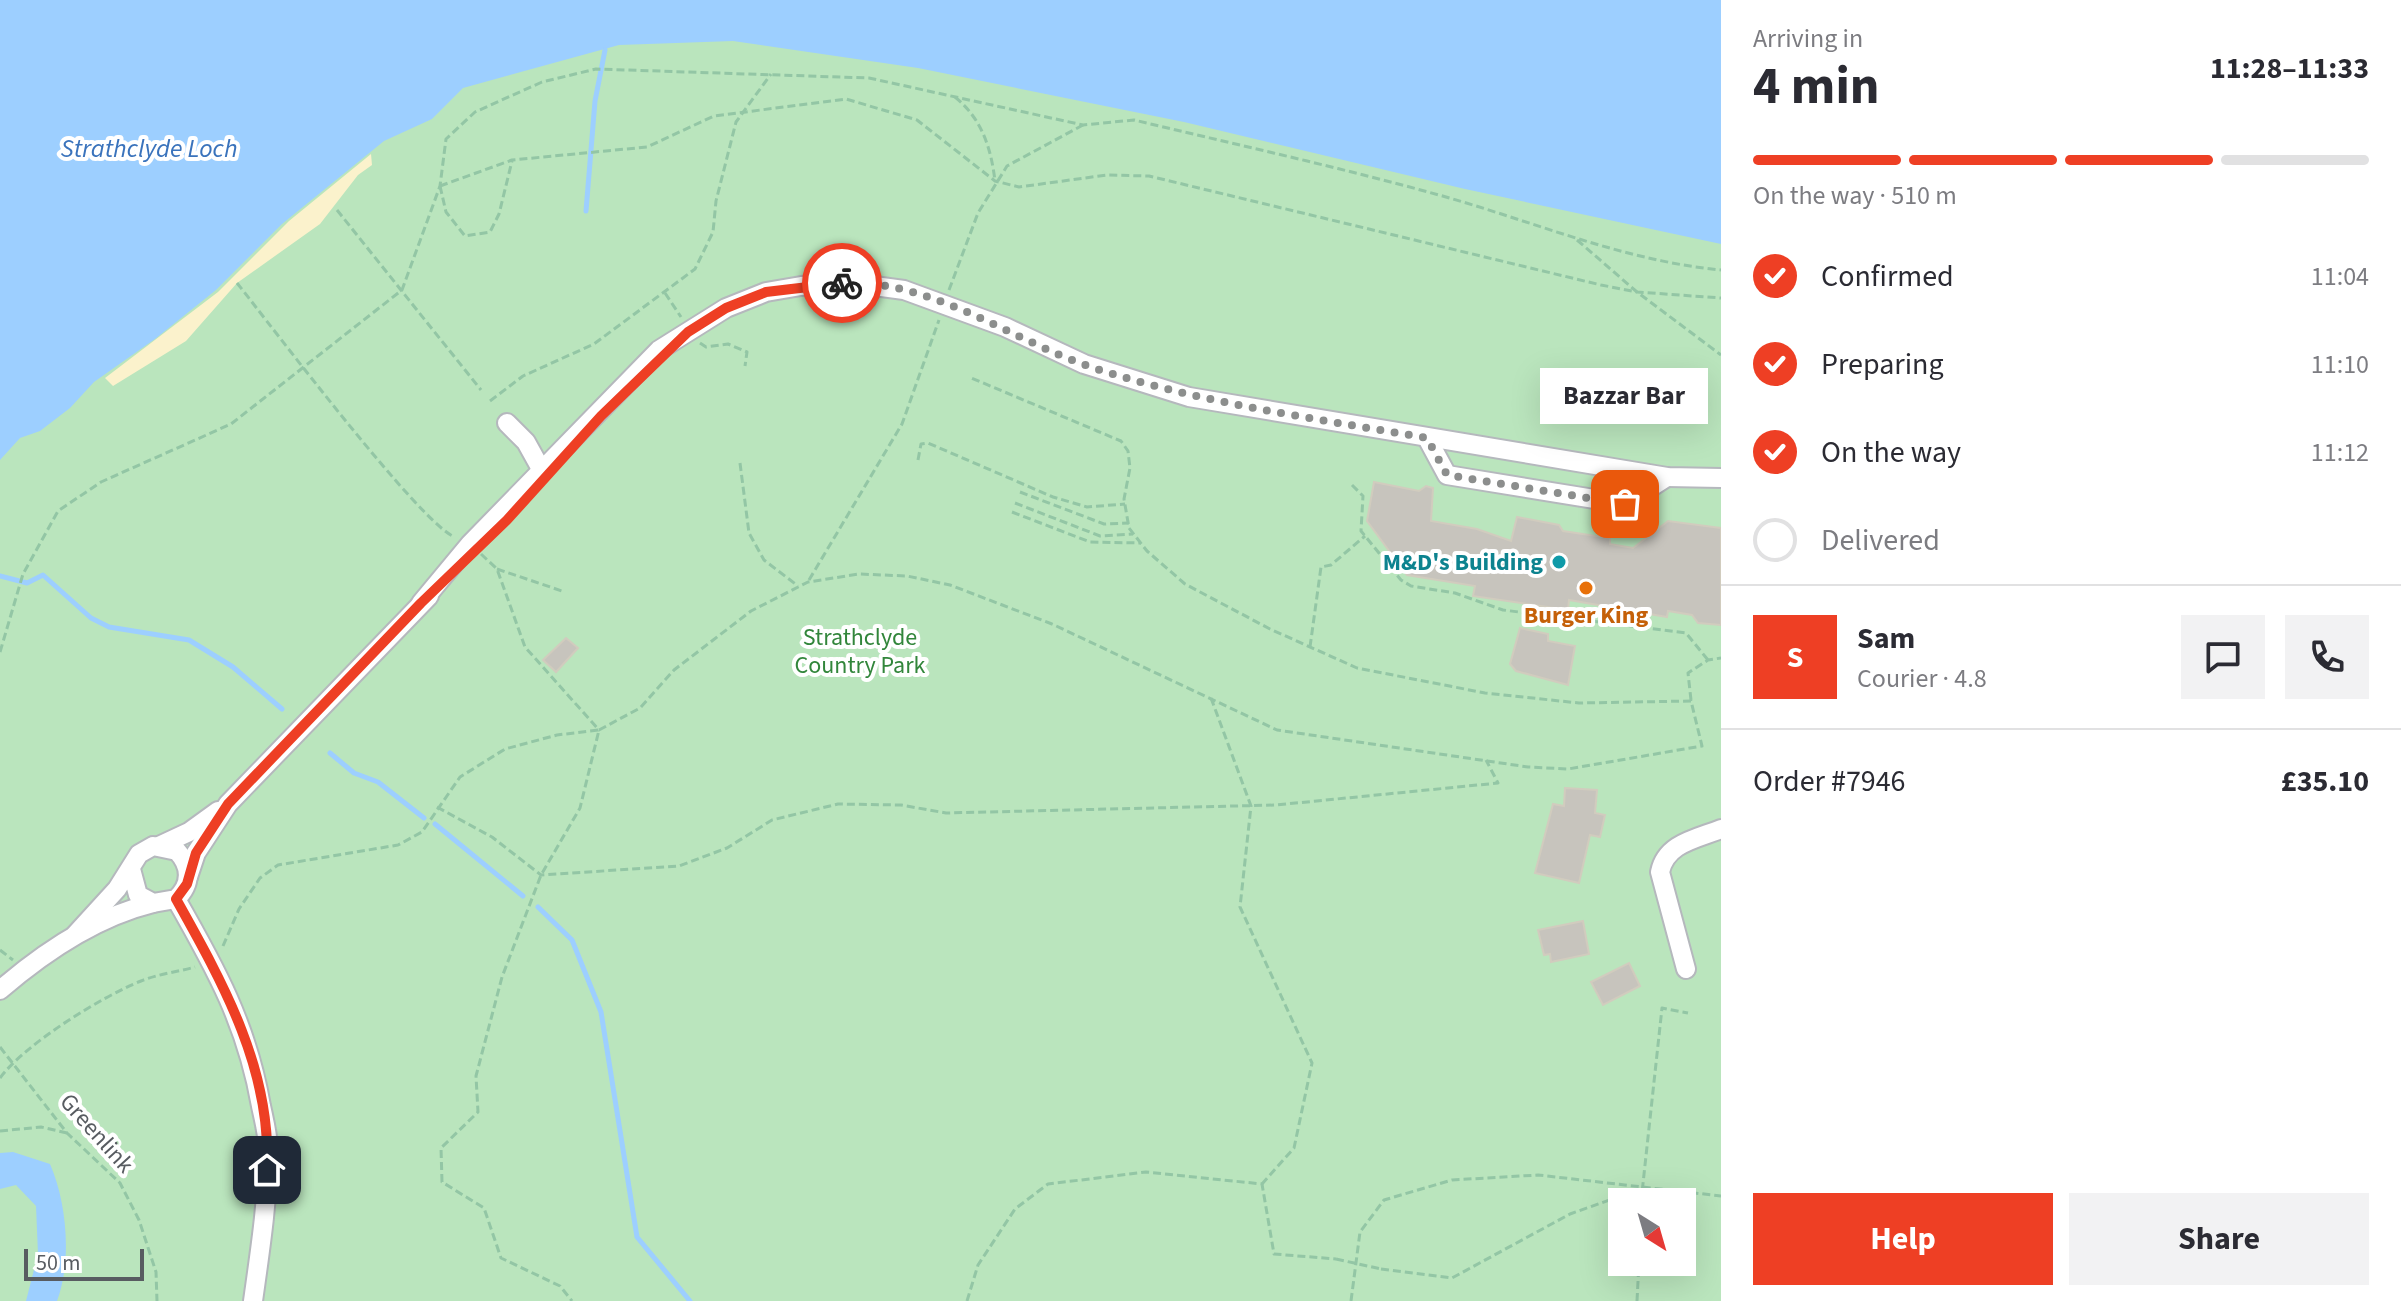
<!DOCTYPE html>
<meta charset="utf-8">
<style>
body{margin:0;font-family:"Source Sans 3",sans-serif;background:#f2f2f3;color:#2b2b33;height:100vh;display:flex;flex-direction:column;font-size:30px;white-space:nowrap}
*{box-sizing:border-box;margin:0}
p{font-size:26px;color:#7c7c81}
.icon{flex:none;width:44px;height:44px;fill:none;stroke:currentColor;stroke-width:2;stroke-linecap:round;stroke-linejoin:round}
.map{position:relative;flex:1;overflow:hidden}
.panel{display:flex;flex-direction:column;background:#fff;width:680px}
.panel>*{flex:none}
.needle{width:52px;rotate:143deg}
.buttons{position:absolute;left:1608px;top:1188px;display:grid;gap:16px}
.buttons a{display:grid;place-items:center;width:88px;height:88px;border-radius:0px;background:#fff;box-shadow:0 8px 32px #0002;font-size:40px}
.scale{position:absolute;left:24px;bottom:20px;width:120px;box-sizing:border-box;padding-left:8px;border:4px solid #585c61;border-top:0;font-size:22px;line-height:28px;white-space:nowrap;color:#585c61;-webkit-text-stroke:6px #fff;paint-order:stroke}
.pin{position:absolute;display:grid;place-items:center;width:68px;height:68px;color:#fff;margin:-34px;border-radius:16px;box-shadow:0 4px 12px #0006}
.courier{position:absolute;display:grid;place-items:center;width:80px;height:80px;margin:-40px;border:6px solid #ee3f24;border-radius:50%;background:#fff;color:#222;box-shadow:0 2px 10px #0007}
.bubble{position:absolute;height:56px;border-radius:0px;background:#fff;box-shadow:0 8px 32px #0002;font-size:26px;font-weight:700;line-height:56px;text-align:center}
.head em{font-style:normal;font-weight:700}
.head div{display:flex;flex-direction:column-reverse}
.head{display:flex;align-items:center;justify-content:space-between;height:136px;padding:0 32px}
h1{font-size:52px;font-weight:700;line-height:60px}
.bar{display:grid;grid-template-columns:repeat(4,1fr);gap:12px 8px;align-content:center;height:96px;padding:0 32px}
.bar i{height:10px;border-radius:6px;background:#e1e1e2}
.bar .on{background:#ee3f24}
.bar p{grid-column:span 4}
.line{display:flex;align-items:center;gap:20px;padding:0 32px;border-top:2px solid #e1e1e2}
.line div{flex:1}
.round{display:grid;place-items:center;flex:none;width:84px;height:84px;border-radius:0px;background:#f2f2f3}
ol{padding:0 32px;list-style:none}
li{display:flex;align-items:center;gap:24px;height:88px}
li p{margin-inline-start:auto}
li .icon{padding:8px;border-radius:50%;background:#ee3f24;color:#fff;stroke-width:4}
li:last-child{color:#7c7c81}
li i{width:44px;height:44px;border:4px solid #e1e1e2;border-radius:50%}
.action{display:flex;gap:16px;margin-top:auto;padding:16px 32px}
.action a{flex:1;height:92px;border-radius:0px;background:#ee3f24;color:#fff;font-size:32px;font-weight:700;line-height:92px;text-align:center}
.action a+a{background:#f2f2f3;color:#2b2b33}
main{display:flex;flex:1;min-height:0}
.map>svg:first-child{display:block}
.green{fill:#bae5bd;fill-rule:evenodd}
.sand{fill:#fbf2cc}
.water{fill:#9dcfff}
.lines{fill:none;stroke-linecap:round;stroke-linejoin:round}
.stream{stroke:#9dcfff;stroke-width:5}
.building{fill:#c7c4bd;stroke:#d1ccbe;stroke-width:2}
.minor-casing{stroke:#b5b8bd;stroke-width:22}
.path{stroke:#93c6a5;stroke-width:3;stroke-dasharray:8 4;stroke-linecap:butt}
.minor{stroke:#fff;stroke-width:18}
.path-bridge{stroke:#93c6a5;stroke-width:3;stroke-dasharray:8 4;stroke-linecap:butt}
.done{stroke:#8c8e8d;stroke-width:8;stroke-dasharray:0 14.4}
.route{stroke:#ee3f24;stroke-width:10}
.culture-dot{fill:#0f9aa8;stroke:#fff;stroke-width:3}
.food-dot{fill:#e8710a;stroke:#fff;stroke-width:3}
.labels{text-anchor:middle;stroke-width:8;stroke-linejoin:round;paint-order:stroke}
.culture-label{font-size:24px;font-weight:bold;fill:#0d838f;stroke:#fff;text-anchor:end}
.food-label{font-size:24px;font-weight:bold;fill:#c56008;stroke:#fff}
.park-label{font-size:24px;fill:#32863b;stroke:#fff}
.street-label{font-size:24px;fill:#585c61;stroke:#fff}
.water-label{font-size:26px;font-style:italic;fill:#3a73bc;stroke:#fff}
</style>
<main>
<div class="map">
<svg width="1721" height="1301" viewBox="0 0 1721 1301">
<rect width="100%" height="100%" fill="#eceadf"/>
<path class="green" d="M0,0H1721V1301H0ZM1622,1202H1682V1262H1622Z"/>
<path class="sand" d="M371,154L372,165L358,175L320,224L237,283L186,341L113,386L105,378L218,292L289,221Z"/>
<g class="water">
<path d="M0,0H1721V244L1465,189L1184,122L918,68L733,41L619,45L463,88L432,119L384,141L282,224L216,290L155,339L94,382L70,408L40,431L20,438L0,460Z"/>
<path d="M13,1152L50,1164C67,1203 72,1261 57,1301H26L38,1254L36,1206L16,1185L0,1189V1153Z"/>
</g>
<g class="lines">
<g class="stream">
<path d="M586,211L595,101L605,50"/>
<path d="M0,576L27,583L43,575L91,618L109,627L189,640L233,667L282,709"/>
<path d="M330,753L354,773L378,782L424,818"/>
<path d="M435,824L523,896"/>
<path d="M538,907L572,940L601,1012L637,1237L690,1301"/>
</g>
</g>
<g class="building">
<path d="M1374,482L1419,491L1426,486L1433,488L1431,521L1477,529L1511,541L1517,517L1559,525L1563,531L1610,538V544L1633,548L1668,521L1721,528V625L1698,623L1692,615L1668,611L1667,617L1569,600L1568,610L1473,596L1475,586L1407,575L1367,521Z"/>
<path d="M1520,628L1548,634V641L1575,646L1568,685L1516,671L1510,664Z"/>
<path d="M566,638L578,648L556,672L543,660Z"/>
<path d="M1565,788L1597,790L1595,813L1605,815L1600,837L1590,835L1579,883L1535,873L1553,804L1564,806Z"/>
<path d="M1583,921L1589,954L1551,962L1550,954L1544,955L1538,930Z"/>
<path d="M1629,963L1640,986L1603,1005L1591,982Z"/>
</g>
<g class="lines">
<defs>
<g id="minor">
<path d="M507,423L526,442L541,469"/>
<path d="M1427,438L1447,475L1625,504L1667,477"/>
<path d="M421,603L470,544L659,350L726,308L766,292L801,286L852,283L904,290L1005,327L1084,364L1189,397L1667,477L1721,478"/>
<path d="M159,846L189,832L218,811"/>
<path d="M188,877L196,853L228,804L429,596"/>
<path d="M176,899C216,969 247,1025 261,1106C264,1120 268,1135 268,1149C268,1200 260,1251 253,1301"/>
<path d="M75,935L117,889L139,854L153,846L177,851C191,866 192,884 176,899L153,903L138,895L131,869"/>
<path d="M1686,969L1660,872C1666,843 1696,839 1721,829"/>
<path d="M0,990C44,952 96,917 153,903"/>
</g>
</defs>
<use href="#minor" class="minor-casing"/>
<g class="path">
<path d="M955,97C982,119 991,148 995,181"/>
<path d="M440,186L512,160L647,147L714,116L846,99L917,120L995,181L1019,187L1107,175L1149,176L1601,285L1637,292L1721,298"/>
<path d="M440,186L446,212L465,236L490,232L499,214L512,161"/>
<path d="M337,210L481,390"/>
<path d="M1577,240L1637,292L1721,355"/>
<path d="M237,283C269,323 423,527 455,537"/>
<path d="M949,290L978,213L1007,166L1083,125"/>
<path d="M665,293L681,317"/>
<path d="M700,343L706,347L728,344L747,352L745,366"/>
<path d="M490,401L523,376L594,344L695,269L713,232L716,201L736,122L771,74"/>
<path d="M918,460L921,444L928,443L1053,497L1087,507L1125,504"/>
<path d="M740,463L749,533L764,560L798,586"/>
<path d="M1352,485L1363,496L1361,531L1401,580L1411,586L1455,593L1503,610L1686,633L1708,660"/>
<path d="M1020,492L1104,524L1129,523"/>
<path d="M1015,503L1100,536L1133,534"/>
<path d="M1012,512L1090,542L1141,543"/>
<path d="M481,554L497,569L525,647L599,730L640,708L674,670L751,611L808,582L859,574L907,576L950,585L1052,624L1277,730L1528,767L1568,769L1702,746L1691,701L1579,703L1485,693L1357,668L1270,629L1185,584L1147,551L1129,528L1124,499L1130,468L1128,451L1121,441L969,377"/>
<path d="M497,569L562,591"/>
<path d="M809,580L902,424L939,320"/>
<path d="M1310,647L1321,567L1331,565L1365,536"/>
<path d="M0,652L23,574L58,511L101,482L231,424L402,290L440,186L446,139L475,112L542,82L596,69L869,78L1083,125L1134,120C1238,145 1343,168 1446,197C1537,223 1626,261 1721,270"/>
<path d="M1211,698L1251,806L1240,907L1312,1063L1294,1148L1262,1184"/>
<path d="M1691,700L1688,673L1708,660L1721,658"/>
<path d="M437,807L492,837L541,875L679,866L727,848L772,820L838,804L901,805L946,813L1276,805L1498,783L1486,760"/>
<path d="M223,946L239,909L260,878L278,865L398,845L422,832L460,777L505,749L557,735L599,730L580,808L541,875L502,977L476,1076L478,1112L441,1148L442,1182L484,1208L501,1258L560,1286L572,1301"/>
<path d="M0,950L13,960"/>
<path d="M0,1047L67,1133L120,1183L139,1220L156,1272L157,1301"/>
<path d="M0,1078C25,1044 101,997 141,981C158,974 177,972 195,967"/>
<path d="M0,1131L41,1127L67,1133"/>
<path d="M1641,1202L1662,1008L1688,1013"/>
<path d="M1381,1269L1452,1278L1570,1214L1638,1190"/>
<path d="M967,1301L978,1265L1015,1209L1048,1184L1146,1172L1262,1184L1274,1254L1336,1259"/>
<path d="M1351,1301L1360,1232L1384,1200L1452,1180L1538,1175L1721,1196"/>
<path d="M1637,1301L1639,1262"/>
</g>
<use href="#minor" class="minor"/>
<path class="path-bridge" d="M1336,1259L1381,1269"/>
</g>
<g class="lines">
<path class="done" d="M842,283C930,279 1008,338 1088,366C1198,403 1313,418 1427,438L1447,475L1625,504"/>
<path class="route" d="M267,1170C272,1070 223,983 176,899L187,884L196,853L228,804L421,603L507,520L601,416L688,332L726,308L766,292L842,283"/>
</g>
<circle class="culture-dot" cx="1559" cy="562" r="8"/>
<circle class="food-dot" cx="1586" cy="588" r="8"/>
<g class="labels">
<g class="culture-label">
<text x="1543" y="570">M&amp;D's Building</text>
</g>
<g class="food-label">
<text x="1586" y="623">Burger King</text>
</g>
<g class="park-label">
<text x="860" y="645">Strathclyde<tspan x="860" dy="28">Country Park</tspan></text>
</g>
<g class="street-label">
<text transform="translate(97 1133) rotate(48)" y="8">Greenlink</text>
</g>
<g class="water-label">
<text x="149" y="157">Strathclyde Loch</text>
</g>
</g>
</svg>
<div class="buttons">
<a><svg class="needle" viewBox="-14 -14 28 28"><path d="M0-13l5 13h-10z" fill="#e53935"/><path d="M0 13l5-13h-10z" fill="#7c7c81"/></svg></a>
</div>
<div class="scale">50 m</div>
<div class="pin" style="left:1625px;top:504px;background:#ea580c"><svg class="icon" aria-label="bag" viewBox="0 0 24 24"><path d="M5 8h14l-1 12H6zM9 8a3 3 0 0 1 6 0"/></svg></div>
<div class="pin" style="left:267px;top:1170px;background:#1f2937"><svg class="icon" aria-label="home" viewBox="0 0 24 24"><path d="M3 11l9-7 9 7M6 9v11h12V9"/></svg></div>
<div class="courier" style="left:842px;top:283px"><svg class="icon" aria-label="bike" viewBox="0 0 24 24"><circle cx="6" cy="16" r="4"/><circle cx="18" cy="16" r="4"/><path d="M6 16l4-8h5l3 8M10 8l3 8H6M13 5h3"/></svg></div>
<div class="bubble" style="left:1540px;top:368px;width:168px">Bazzar Bar</div>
</div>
<section class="panel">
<div class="head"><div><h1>4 min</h1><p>Arriving in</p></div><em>11:28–11:33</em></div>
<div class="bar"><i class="on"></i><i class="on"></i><i class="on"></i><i></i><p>On the way · 510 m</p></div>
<ol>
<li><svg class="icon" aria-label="check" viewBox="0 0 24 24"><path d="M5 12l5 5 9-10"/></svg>Confirmed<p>11:04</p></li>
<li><svg class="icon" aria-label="check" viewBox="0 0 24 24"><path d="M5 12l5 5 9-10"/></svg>Preparing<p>11:10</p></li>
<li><svg class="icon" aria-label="check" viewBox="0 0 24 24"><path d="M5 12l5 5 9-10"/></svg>On the way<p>11:12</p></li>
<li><i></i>Delivered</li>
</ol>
<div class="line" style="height:144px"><b class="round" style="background:#ee3f24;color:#fff">S</b><div><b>Sam</b><p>Courier · 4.8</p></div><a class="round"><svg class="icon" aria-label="chat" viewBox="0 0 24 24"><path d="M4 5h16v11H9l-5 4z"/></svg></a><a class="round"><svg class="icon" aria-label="phone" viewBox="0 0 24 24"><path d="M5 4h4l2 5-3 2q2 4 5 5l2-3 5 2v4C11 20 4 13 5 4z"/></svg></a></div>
<div class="line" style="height:104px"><div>Order #7946</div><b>£35.10</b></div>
<div class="action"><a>Help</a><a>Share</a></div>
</section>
</main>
